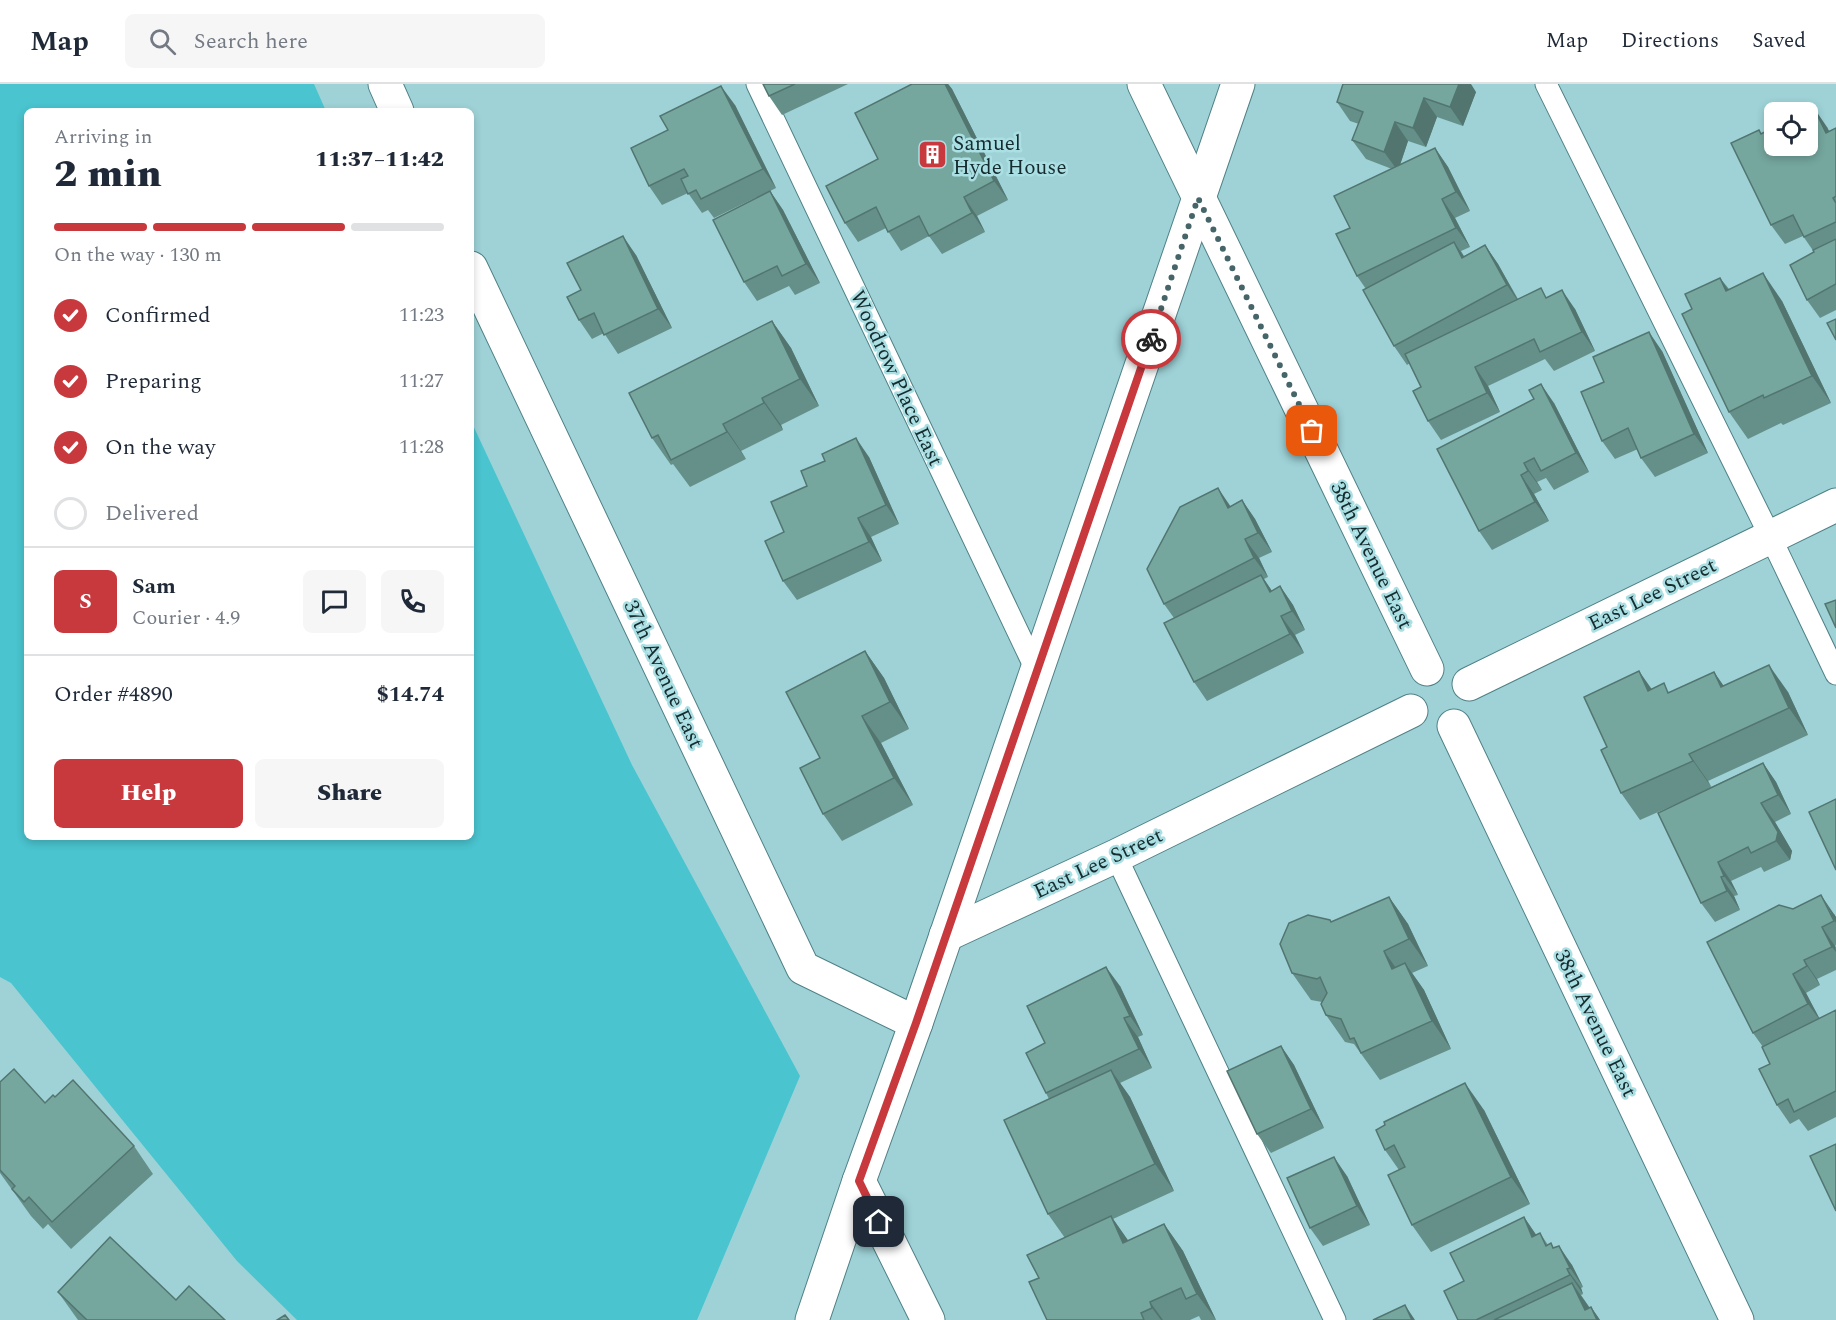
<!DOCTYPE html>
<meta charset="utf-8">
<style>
body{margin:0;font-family:Spectral,serif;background:#f6f6f7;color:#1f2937;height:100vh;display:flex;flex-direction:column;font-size:22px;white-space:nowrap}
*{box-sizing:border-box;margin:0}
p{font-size:20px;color:#747a83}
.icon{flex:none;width:33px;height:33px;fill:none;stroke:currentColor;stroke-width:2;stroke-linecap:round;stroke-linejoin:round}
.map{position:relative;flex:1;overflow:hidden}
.sheet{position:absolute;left:24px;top:24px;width:450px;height:732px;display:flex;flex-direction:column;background:#fff;border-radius:9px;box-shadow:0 3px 9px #0003}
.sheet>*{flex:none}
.fabs{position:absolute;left:1764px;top:18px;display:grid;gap:12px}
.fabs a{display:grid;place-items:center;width:54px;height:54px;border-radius:9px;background:#fff;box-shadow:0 3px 9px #0003;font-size:30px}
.pin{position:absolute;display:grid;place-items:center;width:51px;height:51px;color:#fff;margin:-26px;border-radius:12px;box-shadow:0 3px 9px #0006}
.courier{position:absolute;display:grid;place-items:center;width:60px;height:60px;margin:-30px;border:4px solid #c8393e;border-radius:50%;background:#fff;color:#222;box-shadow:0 2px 8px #0007}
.summary em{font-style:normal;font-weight:800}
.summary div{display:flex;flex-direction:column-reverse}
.summary{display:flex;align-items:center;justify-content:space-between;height:102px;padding:0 30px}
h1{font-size:39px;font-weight:800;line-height:45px}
.bar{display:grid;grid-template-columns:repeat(4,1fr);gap:9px 6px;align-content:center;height:72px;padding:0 30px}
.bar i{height:8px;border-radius:4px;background:#e0e1e3}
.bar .active{background:#c8393e}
.bar p{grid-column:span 4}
.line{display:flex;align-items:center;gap:15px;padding:0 30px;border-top:2px solid #e0e1e3}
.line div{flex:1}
.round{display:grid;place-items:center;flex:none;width:63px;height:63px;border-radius:9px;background:#f6f6f7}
ol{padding:0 30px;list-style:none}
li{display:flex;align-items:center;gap:18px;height:66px}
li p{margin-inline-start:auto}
li .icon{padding:6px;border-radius:50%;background:#c8393e;color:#fff;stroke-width:4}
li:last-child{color:#747a83}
li i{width:33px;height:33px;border:3px solid #e0e1e3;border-radius:50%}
.button{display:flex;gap:12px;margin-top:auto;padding:12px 30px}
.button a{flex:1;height:69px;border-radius:9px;background:#c8393e;color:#fff;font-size:24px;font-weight:800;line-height:69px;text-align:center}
.button a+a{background:#f6f6f7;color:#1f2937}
header{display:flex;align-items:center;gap:36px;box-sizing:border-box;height:84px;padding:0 30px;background:#fff;border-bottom:2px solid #e0e1e3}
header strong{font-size:28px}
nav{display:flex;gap:33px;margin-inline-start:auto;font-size:21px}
.search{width:420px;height:54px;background:#f6f6f7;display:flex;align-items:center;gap:15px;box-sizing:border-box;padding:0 21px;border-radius:9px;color:#747a83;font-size:22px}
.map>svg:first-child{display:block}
.green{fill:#4ac4cf}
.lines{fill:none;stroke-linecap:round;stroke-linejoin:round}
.service-casing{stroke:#4f8186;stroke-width:23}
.minor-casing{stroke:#4f8186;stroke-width:35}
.secondary-casing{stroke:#4f8186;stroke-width:35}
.service{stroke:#fff;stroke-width:21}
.minor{stroke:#fff;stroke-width:33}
.secondary{stroke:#fff;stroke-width:33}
.wall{fill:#659089}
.shaded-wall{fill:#52756f}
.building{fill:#75a79f;stroke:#52756f;stroke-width:1.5}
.done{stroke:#466568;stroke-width:6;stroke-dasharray:0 10.8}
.route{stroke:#c8393e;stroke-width:8}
.labels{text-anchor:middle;stroke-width:5;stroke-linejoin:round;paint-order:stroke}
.poi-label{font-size:21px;fill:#162b2d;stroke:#aadfe4;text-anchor:start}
.street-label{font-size:21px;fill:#162b2d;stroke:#aadfe4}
</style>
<header>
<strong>Map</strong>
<div class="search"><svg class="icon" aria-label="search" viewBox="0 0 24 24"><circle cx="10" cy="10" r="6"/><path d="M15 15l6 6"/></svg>Search here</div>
<nav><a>Map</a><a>Directions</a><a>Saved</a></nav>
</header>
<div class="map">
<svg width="1836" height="1236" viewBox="0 0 1836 1236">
<rect width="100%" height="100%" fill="#9ed2d7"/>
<path class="green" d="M0,0H314L326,27H27V753H471V337L632,681L800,992L697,1236H297L237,1177L11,899L0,893Z"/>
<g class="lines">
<defs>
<g id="service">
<path d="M757,0L1037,588"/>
<path d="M1546,0L1770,452L1836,590"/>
<path d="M1116,772L1335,1236"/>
</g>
<g id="minor">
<path d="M385,0L397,27"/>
<path d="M1144,0L1427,585"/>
<path d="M471,184L803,884L916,939"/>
<path d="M1469,600L1836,421"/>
<path d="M1454,642L1737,1236"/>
<path d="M946,851L1116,772L1411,627"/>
<path d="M859,1097L928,1236"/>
</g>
<path id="secondary" d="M812,1236L859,1097L916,939L1238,0"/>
</defs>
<use href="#service" class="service-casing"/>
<use href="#minor" class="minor-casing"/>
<use href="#secondary" class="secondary-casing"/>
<use href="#service" class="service"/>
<use href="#minor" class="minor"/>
<use href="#secondary" class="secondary"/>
</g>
<g class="wall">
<path d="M763,0H848L782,31L769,12Z"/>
<path d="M912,0H948L952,5L1008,116L977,132L985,148L942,170L929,152L901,167L886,144L858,158L845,139L878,75Z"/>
<path d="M1476,8L1463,42L1437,33L1426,63L1408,57L1400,81L1435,64L1448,83L1470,127L1455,134L1470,163L1461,167L1464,172L1485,161L1498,180L1518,215L1548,213L1575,225L1595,267L1554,287L1545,275L1488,302L1500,328L1441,356L1428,337L1421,303L1410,279L1407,281L1394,262L1366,205L1357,192L1350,144L1392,85L1366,75L1352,56L1359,40L1350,37L1337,18Z"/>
<path d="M735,21L776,104L770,107L783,126L820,199L795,211L789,202L757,217L744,198L757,113L714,134L708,126L702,129L688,109L662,121L649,102Z"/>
<path d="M1827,43L1829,47L1836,44V226L1820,234L1807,216L1814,168L1803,152L1785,160L1771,141L1761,49Z"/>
<path d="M636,171L672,244L618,270L604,249L592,255L579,236L581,206Z"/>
<path d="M1720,194L1729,205L1782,217L1831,319L1783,341L1781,339L1748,355L1729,328L1692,225Z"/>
<path d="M772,237L791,264L819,322L781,341L783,346L741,367L746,375L690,403L673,380L671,381L652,354Z"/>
<path d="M1662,267L1708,369L1655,393L1641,374L1638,365L1615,375L1602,357L1604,298Z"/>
<path d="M1554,319L1589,388L1554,406L1546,394L1537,398L1542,406L1534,410L1549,437L1492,466L1479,447Z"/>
<path d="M869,373L899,440L871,453L882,477L797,516L783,497L784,448Z"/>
<path d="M1242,416L1255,435L1272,468L1259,474L1268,493L1264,495L1272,507L1280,502L1293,521L1305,546L1295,551L1304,569L1207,617L1194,598L1174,534L1164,520L1231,422Z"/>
<path d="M865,567L884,594L909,645L881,659L913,721L842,757L823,730L820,674Z"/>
<path d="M1714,588L1723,602L1788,608L1808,651L1708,697L1711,703L1763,679L1776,698L1791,730L1775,738L1792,767L1790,776L1764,788L1761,783L1731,797L1738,811L1734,812L1740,826L1715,838L1701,819L1690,714L1640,736L1621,709L1607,663L1652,605L1670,608Z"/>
<path d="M1389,813L1408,840L1428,882L1412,889L1424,906L1451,965L1380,996L1354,960L1345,958L1326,931L1322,918L1311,916L1292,889L1332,838Z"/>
<path d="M1793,825L1834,830L1836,833V861L1835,862L1836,863V886L1817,895L1820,901L1806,909L1819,935L1836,926V1033L1808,1047L1799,1035L1790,1040L1777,1021L1770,980L1763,963L1753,949Z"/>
<path d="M1120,902L1143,951L1138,953L1152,984L1120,999L1130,1013L1174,1107L1113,1135L1128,1157L1164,1140L1183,1167L1216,1236H1201L1199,1232L1190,1236H1047L1039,1194L1065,1154L1048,1130L1049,1015L1046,1009L1045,959Z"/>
<path d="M1281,962L1294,981L1324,1044L1271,1069L1257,1050Z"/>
<path d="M0,998L45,1019L134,1062L153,1090L71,1165L48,1140L43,1145L31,1132L0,1089Z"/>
<path d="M1484,1026L1530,1120L1431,1168L1412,1141L1399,1086L1385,1066L1376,1046Z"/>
<path d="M1347,1092L1370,1141L1323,1162L1310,1144Z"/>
<path d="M1524,1133L1536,1151L1540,1149L1548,1161L1551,1159L1554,1164L1572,1181L1583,1203L1581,1204L1583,1210L1581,1211L1590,1224L1591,1223L1600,1236H1458L1464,1197Z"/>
<path d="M58,1208L176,1216L225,1236H78Z"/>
</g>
<g class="shaded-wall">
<path d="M945,0H948L952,5L1008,116L994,97Z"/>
<path d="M1459,0H1471L1476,8L1463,42L1450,23Z"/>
<path d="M721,2L735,21L776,104L763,85Z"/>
<path d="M1424,14L1437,33L1426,63L1413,44Z"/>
<path d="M1814,24L1827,43L1836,62L1826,49Z"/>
<path d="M1395,38L1408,57L1398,87L1384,68Z"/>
<path d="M1435,64L1448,83L1470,127L1456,108Z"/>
<path d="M770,107L783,126L820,199L806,180Z"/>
<path d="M964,113L977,132L985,148L972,129Z"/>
<path d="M1442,115L1455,134L1470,163L1456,144Z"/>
<path d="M623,152L636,171L672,244L658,225Z"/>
<path d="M1454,158L1467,177L1462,174Z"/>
<path d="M1485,161L1498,180L1520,220L1507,201Z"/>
<path d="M1763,189L1782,217L1831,319L1812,292Z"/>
<path d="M1720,194L1739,221L1726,207Z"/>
<path d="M1562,206L1575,225L1595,267L1582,248Z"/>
<path d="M772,237L791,264L819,322L800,295Z"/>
<path d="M1649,248L1662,267L1708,369L1694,350Z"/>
<path d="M1475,283L1488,302L1500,328L1487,309Z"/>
<path d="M1541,300L1554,319L1589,388L1576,369Z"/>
<path d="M762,314L781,341L783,346L764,319Z"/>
<path d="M723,340L741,367L746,375L727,348Z"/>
<path d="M856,354L869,373L899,440L886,421Z"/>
<path d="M1524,379L1537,398L1542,406L1528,387Z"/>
<path d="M1521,391L1534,410L1549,437L1535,418Z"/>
<path d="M1218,404L1231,423L1228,424Z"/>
<path d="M1242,416L1255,435L1272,468L1258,449Z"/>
<path d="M858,434L871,453L882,477L869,458Z"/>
<path d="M1245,455L1259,474L1268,493L1254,474Z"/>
<path d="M1261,491L1274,510L1270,508Z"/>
<path d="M1280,502L1293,521L1305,546L1292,527Z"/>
<path d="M1281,532L1295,551L1304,569L1290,550Z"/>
<path d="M865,567L884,594L909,645L890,618Z"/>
<path d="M1769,581L1788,608L1808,651L1789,624Z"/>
<path d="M1639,587L1658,614L1648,607Z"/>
<path d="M1714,588L1733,615L1721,603Z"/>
<path d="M862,632L881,659L913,721L894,694Z"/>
<path d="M1689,670L1708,697L1712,704L1693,677Z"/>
<path d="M1763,679L1776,698L1791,730L1778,711Z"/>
<path d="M1761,719L1775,738L1792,767L1790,776L1776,757Z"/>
<path d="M1718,778L1731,797L1738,811L1724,792Z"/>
<path d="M1721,793L1734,812L1740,826L1727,807Z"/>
<path d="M1821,811L1834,830L1836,833V839Z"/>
<path d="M1389,813L1408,840L1428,882L1409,855Z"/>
<path d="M1822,843L1835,862L1836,868L1832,863Z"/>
<path d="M1384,867L1403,894L1392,885Z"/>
<path d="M1804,876L1817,895L1820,901L1807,882Z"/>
<path d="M1405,879L1424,906L1451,965L1432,937Z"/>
<path d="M1106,883L1120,902L1143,951L1130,932Z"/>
<path d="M1793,890L1806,909L1822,939L1808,920Z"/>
<path d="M1124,934L1138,953L1152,984L1139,965Z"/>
<path d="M1281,962L1294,981L1324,1044L1311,1025Z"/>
<path d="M1111,986L1130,1013L1174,1107L1155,1080Z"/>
<path d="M1465,999L1484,1026L1530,1120L1511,1093Z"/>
<path d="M1334,1073L1347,1092L1370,1141L1357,1122Z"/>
<path d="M1111,1132L1130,1159H1123Z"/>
<path d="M1524,1133L1537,1152L1532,1153Z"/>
<path d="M1164,1140L1183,1167L1216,1236L1197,1210Z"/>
<path d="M1559,1162L1572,1181L1583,1203L1570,1184Z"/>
<path d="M1567,1185L1581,1204L1583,1210L1570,1191Z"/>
<path d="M1572,1199L1591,1226H1585Z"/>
<path d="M1150,1218L1163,1236H1161L1152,1224Z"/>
<path d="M1405,1221L1415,1236H1412Z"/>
<path d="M1591,1223L1600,1236H1597Z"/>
</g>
<g class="building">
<path d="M763,0H795L769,12Z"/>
<path d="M912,0H945L994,97L964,113L972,129L929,152L919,132L888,148L876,123L845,139L826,102L878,75L855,29Z"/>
<path d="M1343,0H1459L1450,23L1424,14L1413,44L1395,38L1384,68L1352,56L1363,28L1337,18Z"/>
<path d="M721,2L763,85L701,115L696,106L688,110L681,95L688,92L684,85L649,102L631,64L668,46L660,32Z"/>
<path d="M1814,24L1826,49L1836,44V112L1833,114L1836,119V138L1804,153L1793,131L1771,141L1731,59L1759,46L1761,50L1774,43V62H1808V28H1804Z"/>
<path d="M1435,64L1456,108L1442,115L1456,144L1357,192L1336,150L1350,144L1334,112Z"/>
<path d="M770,107L806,180L782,192L777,182L744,198L713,136Z"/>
<path d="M623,152L658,225L604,251L594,229L579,236L567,213L581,206L567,179Z"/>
<path d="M1836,155V200L1807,216L1790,181L1814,168L1813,166Z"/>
<path d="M1454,158L1462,174L1485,161L1507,201L1394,262L1363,206Z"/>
<path d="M1763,189L1812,292L1764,314L1763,311L1729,328L1682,230L1692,225L1685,210L1720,194L1726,207Z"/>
<path d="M1541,204L1546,214L1562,206L1582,248L1540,268L1534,255L1475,283L1487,309L1428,337L1413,307L1421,303L1405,270Z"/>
<path d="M1836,235V256L1827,239Z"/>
<path d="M772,237L800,295L762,314L764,319L723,340L727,348L671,376L658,351L652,354L629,309Z"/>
<path d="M1649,248L1694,350L1641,374L1628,344L1602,357L1581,308L1604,298L1593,273Z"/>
<path d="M1541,300L1576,369L1541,387L1534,374L1524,379L1528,387L1521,391L1535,418L1479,447L1437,365L1534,315L1529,306Z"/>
<path d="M856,354L886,421L858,434L869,458L783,497L765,457L784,448L771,418L807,402L801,387L825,377L822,370Z"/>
<path d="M1218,404L1228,424L1242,416L1258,449L1245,455L1254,474L1164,520L1147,485L1180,423Z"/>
<path d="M1261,491L1270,508L1280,502L1292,527L1281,532L1290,550L1194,598L1164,539Z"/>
<path d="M1836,516V544L1825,520Z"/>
<path d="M865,567L890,618L862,632L894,694L823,730L800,684L820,674L786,608Z"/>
<path d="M1769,581L1789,624L1689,670L1693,677L1621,709L1601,666L1607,663L1584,613L1639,587L1648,607L1664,599L1668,609L1714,588L1721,603Z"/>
<path d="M1763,679L1778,711L1761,719L1778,748L1776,757L1751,769L1748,763L1718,778L1724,792L1721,793L1727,807L1701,819L1658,729Z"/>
<path d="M1836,715V786L1809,728Z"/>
<path d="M1821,811L1834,837L1822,843L1832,863L1804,876L1807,882L1793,890L1808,920L1753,949L1707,858L1779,821L1793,825Z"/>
<path d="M1389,813L1409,855L1384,867L1392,885L1405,879L1432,937L1361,969L1354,954L1350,955L1341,935L1326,931L1321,920L1327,909L1320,893L1317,895L1292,889L1280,860L1289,839L1308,831L1330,836L1331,838Z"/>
<path d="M1106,883L1130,932L1124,934L1139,965L1046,1009L1026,969L1045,959L1027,922Z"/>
<path d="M1836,926V1007L1794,1028L1788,1015L1777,1021L1759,985L1770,980L1762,963Z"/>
<path d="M1281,962L1311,1025L1257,1050L1227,987Z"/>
<path d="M14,985L45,1019L53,1011L55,1013L73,996L134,1062L52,1138L29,1113L24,1118L12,1105L15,1102L0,1086V998Z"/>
<path d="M1111,986L1155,1080L1048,1130L1004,1036Z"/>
<path d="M1465,999L1511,1093L1412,1141L1388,1091L1405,1083L1394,1061L1385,1066L1376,1046L1385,1041L1384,1038Z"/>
<path d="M1836,1060V1127L1810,1072Z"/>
<path d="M1334,1073L1357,1122L1310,1144L1287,1094Z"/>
<path d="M1111,1132L1123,1159L1164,1140L1197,1210L1186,1215L1181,1204L1150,1218L1152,1224L1141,1229L1144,1236H1047L1029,1198L1039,1194L1027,1171Z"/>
<path d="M1524,1133L1532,1153L1540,1149L1546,1162L1551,1159L1553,1164L1559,1162L1570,1184L1567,1185L1570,1191L1476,1236H1458L1444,1207L1464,1197L1450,1169Z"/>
<path d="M110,1153L176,1216L189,1202L225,1236H87L58,1208Z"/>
<path d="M1572,1199L1585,1226L1591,1223L1597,1236H1494Z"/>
<path d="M1405,1221L1412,1236H1373Z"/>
<path d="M285,1231L289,1236H277Z"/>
</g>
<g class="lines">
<path class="done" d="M1151,255L1198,114L1312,347"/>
<path class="route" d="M879,1138L859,1097L916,939L1151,255"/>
</g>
<defs>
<symbol id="building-square" viewBox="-11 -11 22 22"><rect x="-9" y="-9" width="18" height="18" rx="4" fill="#c8393e" stroke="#aadfe4"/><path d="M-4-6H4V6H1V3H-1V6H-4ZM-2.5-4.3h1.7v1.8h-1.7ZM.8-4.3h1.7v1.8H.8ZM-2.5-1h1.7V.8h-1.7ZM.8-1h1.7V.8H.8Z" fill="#fff"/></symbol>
</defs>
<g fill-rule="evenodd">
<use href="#building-square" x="916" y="54" width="33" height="33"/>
</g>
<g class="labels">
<g class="poi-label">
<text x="953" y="66">Samuel<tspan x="953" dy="24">Hyde House</tspan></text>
</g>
<g class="street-label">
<text transform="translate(897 294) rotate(65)" y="7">Woodrow Place East</text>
<text transform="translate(1372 471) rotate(64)" y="7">38th Avenue East</text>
<text transform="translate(1652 510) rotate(-26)" y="7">East Lee Street</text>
<text transform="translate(664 590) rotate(65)" y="7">37th Avenue East</text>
<text transform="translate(1098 779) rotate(-25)" y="7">East Lee Street</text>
<text transform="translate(1596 939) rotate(64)" y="7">38th Avenue East</text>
</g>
</g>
</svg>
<div class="fabs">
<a><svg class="icon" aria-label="locate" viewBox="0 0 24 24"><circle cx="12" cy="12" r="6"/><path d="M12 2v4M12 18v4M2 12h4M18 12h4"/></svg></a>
</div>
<div class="pin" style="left:1312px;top:347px;background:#ea580c"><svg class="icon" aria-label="bag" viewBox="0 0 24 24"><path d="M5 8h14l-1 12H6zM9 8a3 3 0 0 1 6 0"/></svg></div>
<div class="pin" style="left:879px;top:1138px;background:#1f2937"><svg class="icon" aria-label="home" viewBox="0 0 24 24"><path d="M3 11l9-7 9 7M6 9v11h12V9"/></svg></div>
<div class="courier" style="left:1151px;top:255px"><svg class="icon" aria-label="bike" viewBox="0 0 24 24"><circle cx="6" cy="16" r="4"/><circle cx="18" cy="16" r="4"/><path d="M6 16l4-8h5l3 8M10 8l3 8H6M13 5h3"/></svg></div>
<section class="sheet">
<div class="summary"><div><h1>2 min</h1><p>Arriving in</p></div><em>11:37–11:42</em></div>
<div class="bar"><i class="active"></i><i class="active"></i><i class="active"></i><i></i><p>On the way · 130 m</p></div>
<ol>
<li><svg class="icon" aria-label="check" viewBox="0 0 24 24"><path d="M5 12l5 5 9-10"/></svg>Confirmed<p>11:23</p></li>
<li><svg class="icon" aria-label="check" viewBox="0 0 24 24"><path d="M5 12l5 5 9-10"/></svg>Preparing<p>11:27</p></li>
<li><svg class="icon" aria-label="check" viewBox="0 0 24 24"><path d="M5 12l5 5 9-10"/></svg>On the way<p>11:28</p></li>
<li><i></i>Delivered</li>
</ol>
<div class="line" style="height:108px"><b class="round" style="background:#c8393e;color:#fff">S</b><div><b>Sam</b><p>Courier · 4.9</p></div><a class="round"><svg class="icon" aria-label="chat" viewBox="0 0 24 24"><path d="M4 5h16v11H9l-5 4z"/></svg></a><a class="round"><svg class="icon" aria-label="phone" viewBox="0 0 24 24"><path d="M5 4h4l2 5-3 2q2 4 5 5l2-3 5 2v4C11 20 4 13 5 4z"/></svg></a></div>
<div class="line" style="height:78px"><div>Order #4890</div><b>$14.74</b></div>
<div class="button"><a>Help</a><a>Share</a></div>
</section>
</div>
